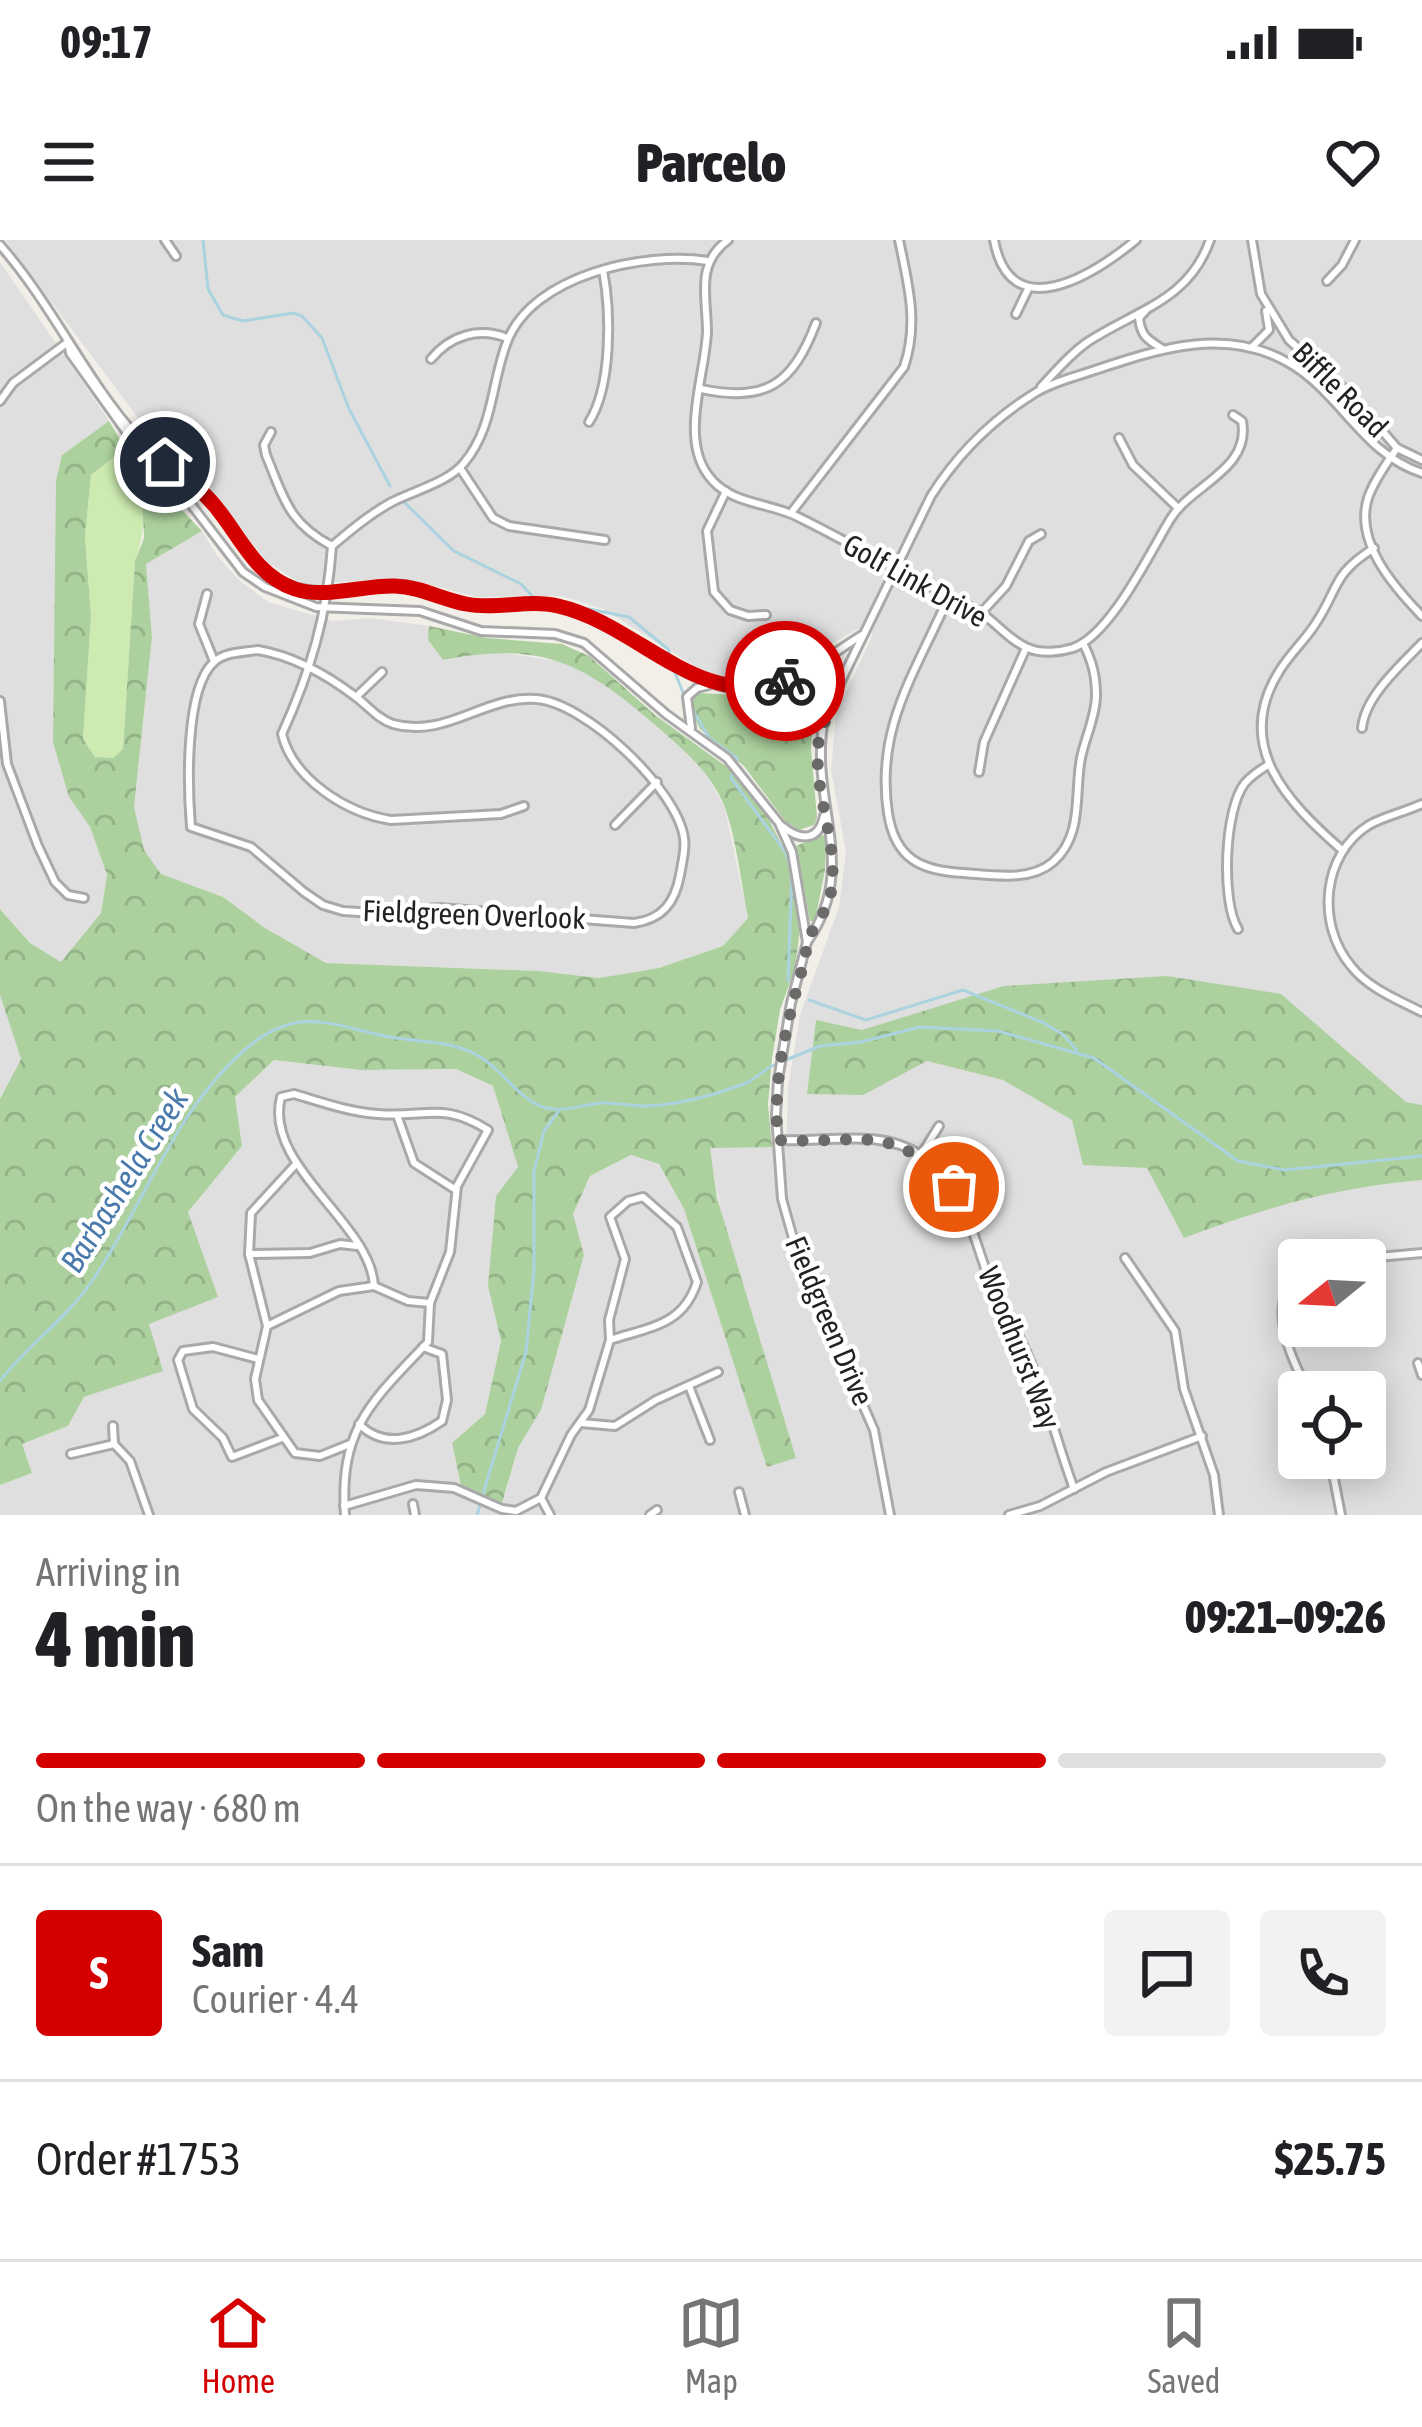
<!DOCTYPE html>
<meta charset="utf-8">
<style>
body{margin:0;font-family:"Asap Condensed",sans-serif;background:#f2f2f2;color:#202124;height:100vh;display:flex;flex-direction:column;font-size:45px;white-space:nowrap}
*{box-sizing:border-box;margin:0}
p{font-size:39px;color:#757577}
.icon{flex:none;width:66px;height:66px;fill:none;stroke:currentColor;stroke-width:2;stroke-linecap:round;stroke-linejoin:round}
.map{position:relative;height:1275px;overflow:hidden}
.panel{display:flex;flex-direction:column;background:#fff;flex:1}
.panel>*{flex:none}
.needle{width:78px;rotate:252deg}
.controls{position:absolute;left:1278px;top:999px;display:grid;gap:24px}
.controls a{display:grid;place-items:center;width:108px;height:108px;border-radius:12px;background:#fff;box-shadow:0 6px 30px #0003;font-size:60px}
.pin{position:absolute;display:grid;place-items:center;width:102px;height:102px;color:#fff;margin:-51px;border:6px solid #fff;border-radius:50%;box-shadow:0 3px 12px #0007}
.courier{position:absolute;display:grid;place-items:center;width:120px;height:120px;margin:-60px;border:9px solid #d40000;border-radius:50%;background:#fff;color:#222;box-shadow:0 3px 15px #0007}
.summary em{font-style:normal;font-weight:800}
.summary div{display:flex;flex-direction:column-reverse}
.summary{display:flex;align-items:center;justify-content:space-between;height:204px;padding:0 36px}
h1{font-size:78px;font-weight:800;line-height:90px}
.bar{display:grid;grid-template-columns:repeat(4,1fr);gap:18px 12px;align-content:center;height:144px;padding:0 36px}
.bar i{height:15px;border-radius:9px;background:#e0e0e0}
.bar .selected{background:#d40000}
.bar p{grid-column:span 4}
.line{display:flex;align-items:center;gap:30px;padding:0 36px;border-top:3px solid #e0e0e0}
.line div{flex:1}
.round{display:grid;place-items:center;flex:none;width:126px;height:126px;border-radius:12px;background:#f2f2f2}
.status{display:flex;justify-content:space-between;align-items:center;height:84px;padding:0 60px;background:#fff;direction:ltr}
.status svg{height:33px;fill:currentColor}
header{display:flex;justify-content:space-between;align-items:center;height:156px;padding:0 36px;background:#fff;font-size:54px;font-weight:800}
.tabs{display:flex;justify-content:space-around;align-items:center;height:168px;border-top:3px solid #e0e0e0;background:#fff;font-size:33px;color:#757577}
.tabs a{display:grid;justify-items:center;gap:6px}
.tabs .selected{color:#d40000}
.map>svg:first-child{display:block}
.residential{fill:#e0dfdf;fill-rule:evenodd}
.grass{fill:#cdebb0}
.forest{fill:url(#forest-crowns)}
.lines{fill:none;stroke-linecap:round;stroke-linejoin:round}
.stream{stroke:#aad3df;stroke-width:3}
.minor-casing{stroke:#a9a9a9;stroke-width:12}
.minor{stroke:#fff;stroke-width:6}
.done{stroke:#6b6a68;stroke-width:12;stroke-dasharray:0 21.6}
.route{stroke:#d40000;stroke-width:15}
.labels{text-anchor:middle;stroke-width:9;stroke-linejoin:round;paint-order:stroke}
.street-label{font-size:30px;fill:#222;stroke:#fff}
.water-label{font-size:33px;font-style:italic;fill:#4a7aab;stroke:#fff}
</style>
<div class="status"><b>09:17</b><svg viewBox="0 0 49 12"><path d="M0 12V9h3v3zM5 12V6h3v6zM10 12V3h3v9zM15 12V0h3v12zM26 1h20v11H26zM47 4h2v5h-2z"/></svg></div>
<header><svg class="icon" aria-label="menu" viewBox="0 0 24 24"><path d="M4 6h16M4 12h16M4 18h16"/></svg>Parcelo<svg class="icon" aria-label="heart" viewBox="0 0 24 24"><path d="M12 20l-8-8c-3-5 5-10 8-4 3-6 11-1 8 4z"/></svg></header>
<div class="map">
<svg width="1422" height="1275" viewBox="0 0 1422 1275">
<defs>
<pattern id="forest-crowns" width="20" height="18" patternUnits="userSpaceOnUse" patternTransform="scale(3)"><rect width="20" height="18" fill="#add19e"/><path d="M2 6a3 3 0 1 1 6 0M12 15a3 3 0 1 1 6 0" fill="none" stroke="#95b388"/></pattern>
</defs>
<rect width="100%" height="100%" fill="#f2efe9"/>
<g class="residential">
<path d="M5,0H1422V1275H0V1245L32,1233L21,1204L68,1186L84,1157L162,1131L148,1085L187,972L242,906L235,857L274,820L361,830L456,829L493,846L518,927L488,1045L501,1101L485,1174L452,1203L464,1259L500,1272L518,1208L541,1170L584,1015L572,974L590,936L631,915L659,924L684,969L767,1226L709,907H786L788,847L800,775L839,667L846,612L831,530L836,474L873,394L860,388L770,437L736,440L701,430L603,369L562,356L477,357L424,343L386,339L303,345L267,322L207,244L156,202ZM1299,1020H1365V1086H1299ZM1299,1152H1365V1218H1299Z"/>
<path d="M0,22L109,181L62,215L69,557L90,586L107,635L101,673L62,723L30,703L0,669Z"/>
<path d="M202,291L217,316L239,340L268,362L333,381L370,378L429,386L428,400L443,420L492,411L569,423L610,446L703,526L725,569L748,678L723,706L659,728L599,738L539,731L326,723L265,688L223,657L161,634L143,610L134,567L152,397L146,324Z"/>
<path d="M0,755L21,819L0,859Z"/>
</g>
<path class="grass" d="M125,208C149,237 148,285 135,321L123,509L113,518L95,517L83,499L91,376L85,297L91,235Z"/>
<g class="forest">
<path d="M109,181L125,208L91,235L85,297L91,376L83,499L95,517L113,518L123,509L135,321L144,298L141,227L202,291L146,324L152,397L134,567L144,610L161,634L223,657L265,688L326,723L539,731L599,738L659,728L723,706L748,678C741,643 737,602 725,568C712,534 688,514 661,490C586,425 545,400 443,420L428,400L429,386L487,398L562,404L589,416L655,475L727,527L766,574L790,621L800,690L795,728L780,770L772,819L768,864L772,907L710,908L717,958L796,1218L767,1227L684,969L659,924L631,915L590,936L573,974L584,1015L541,1170L518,1208L502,1263L461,1245L452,1203L485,1174L501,1101L488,1046L496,956L518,927L493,846L456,829L361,830L274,820L235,857L242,906L188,972L218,1057L149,1084L163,1131L84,1157L68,1186L22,1204L32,1233L0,1245V859L21,819L0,755V669L30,703L61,722L101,673L107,635L90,587L69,557L53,502L56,241L62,215Z"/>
<path d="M801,440L819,447L822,456L813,484L811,508L817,577L814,585L799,590L786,582L744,526L700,489L690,469L692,458L699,453L756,456L780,452Z"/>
<path d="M822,595L826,597L825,630L815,681H810L796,606Z"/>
<path d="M1167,736L1281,754L1406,862L1422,865V940C1337,947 1263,968 1184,998L1147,928L1083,925L1072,880L1003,840L927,821L863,855L807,854L816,780L862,790L1004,746Z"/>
</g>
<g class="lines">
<g class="stream">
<path d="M203,0L208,49L223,75L243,81L293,73L302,76L322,98L349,169L390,246"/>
<path d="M405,263L454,311L521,344L535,359L549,362"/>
<path d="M558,363L629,377L669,410L670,417"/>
<path d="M673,428L684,455"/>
<path d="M690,465L709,498L737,518L736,522"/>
<path d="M733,532L731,538L786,613L792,633L788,741"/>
<path d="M809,760L866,780L963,750L1044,783L1062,794L1077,810"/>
<path d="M786,820L820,806L861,802L920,787L998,791L1094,818L1238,921L1285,930L1422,916"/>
<path d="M0,1141C28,1105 66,1079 92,1041C145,964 175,868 248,807C298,765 331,785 385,796C418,803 452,799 482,818C504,832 520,861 546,868C565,872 582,865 600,863C615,862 631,866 646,866C677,865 715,855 744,844C755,840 763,830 774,825"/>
<path d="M483,1254L526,1112L534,1029V931L544,891L558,872"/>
<path d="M477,1275L480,1265"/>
</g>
<defs>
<g id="minor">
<path d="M165,0L176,16"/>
<path d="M728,0C695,24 707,57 707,92C705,136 680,197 708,235C729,265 769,262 798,277C839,297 878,320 919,341C941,352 964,362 984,375C998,385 1012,402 1028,408C1041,414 1060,412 1073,408C1111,395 1150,312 1171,278C1193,244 1251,229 1242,181L1233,175"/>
<path d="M994,0C1010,87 1092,36 1136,0"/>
<path d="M1252,0L1261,54L1289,100L1350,154L1397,208L1422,220"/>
<path d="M0,5C52,64 85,139 137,197C162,225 195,241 218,270C235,291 246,317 268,334C306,365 355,343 400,346C425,348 445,360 470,364C497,369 524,361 551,365C622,373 670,444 740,449C785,453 826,417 862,395"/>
<path d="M1327,41L1342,25L1355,0"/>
<path d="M1146,70L1139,78C1141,96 1147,99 1161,108"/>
<path d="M1016,74L1028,49"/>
<path d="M68,102L70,113L125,190L190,263L243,332L265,347L316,367L420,371L481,391L555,394L584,403L666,474L727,518L779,583L792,612L807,702L791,763L778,840L776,875L782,959L798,1016L874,1190L890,1275"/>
<path d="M1252,107L1269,90L1266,71"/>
<path d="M431,119C451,95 479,87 507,98"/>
<path d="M1041,147C1056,131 1071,113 1089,101C1139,69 1189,60 1210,0"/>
<path d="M701,149C766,163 793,144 816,83"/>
<path d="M0,161L13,143L68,102"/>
<path d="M589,182C612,146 611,72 603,30"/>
<path d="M271,192L264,205L266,215C284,258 288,283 332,306"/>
<path d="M1119,198L1133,225L1178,268"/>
<path d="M1397,208C1387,223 1374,240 1368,258C1354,302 1394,347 1422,376"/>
<path d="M460,228L493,278L509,286L605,300"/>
<path d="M726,251L707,291L714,352L730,370L748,376L766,375"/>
<path d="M791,273L904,127C919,83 908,44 899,0"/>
<path d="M207,354L199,384L214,421"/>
<path d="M949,356C916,432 875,487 888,573C895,619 921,631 964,633C992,635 1030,642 1053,622C1084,595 1074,553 1081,518C1085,498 1096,476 1096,455C1096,435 1092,421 1083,403"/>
<path d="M981,373L1006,346L1029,301L1041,294"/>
<path d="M258,410C294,416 327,435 356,457C369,467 378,479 393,484C446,499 485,455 536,459C585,462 677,549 684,598C686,609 682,623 680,635C675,662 663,679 634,683L439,668L375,673L343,671L323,665L304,652L251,607L191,587C188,550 184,449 214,422C225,412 243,412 258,410Z"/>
<path d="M802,431L823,441L830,463"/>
<path d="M356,457L382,432"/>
<path d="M0,461L7,524L38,606L55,642L68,655L84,658"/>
<path d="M691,488L687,457L697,448L709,445"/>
<path d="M1362,488C1365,456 1401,425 1422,403"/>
<path d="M979,532L984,502L1026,408"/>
<path d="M1422,564C1405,572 1385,576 1369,585C1322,614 1316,684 1351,726C1368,748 1398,760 1422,772"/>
<path d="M524,566L501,574L391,580C346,573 293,539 282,494C311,430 327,376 332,306C351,290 370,274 392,262C413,251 449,242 464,223C494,187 491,143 507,102C532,35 645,11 708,21"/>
<path d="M615,585L657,542"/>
<path d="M782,586C799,600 818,603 824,576"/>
<path d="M1342,610C1287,562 1232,505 1280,430C1290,414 1304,401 1314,386C1340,348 1330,336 1374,308"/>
<path d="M1238,689C1221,662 1224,569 1245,543C1251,536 1260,530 1268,525"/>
<path d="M807,702C862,624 806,560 825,474L931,256C957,215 993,179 1035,153C1052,142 1075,137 1095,130C1158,109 1226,86 1289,123C1341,153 1363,214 1422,233"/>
<path d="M397,875L414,923L456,950"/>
<path d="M778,900C825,903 880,887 922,916C967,947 972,997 991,1044C999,1064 1012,1081 1021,1101C1044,1148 1056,1200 1074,1249"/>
<path d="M921,915L939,886"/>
<path d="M296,924L251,973L249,1014L267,1086L255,1139L258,1160L295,1213L320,1216L350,1204"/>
<path d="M249,1014L310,1013L340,1004L357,1006"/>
<path d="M1125,1018L1175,1091L1184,1149L1214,1235L1219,1275"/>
<path d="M1345,1020L1422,1013"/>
<path d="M1299,1033C1265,1065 1291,1119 1309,1152"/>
<path d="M267,1086L339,1051L374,1046"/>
<path d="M258,1119L213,1107L183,1111L178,1120L193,1169L223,1198L232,1217L282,1198"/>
<path d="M1418,1123L1422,1135"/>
<path d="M689,1146L710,1200"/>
<path d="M581,1183L615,1186L656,1160L718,1132"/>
<path d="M359,1184C384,1209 416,1199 442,1181L447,1160L442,1114L423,1107"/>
<path d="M113,1186L114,1204"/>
<path d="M114,1204L130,1221L149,1275"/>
<path d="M71,1214L114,1204"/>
<path d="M1330,1218L1341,1275"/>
<path d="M739,1252L745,1275"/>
<path d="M413,1264L415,1275"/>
<path d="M344,1266L416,1245L454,1248L502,1269L516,1271L541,1258"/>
<path d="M345,1275C339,1188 372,1161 428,1102L430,1063L408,1061L374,1046C371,983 263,926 281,857L294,854C321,862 349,872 378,874C426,878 442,861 488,890L457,946L450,1012L430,1063"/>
<path d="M550,1275L541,1258L571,1195L589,1170L610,1100L609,1080L625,1019L610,977L628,961L643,957L677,987L697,1042C683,1086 649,1087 610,1100"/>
<path d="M650,1275L657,1270"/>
<path d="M1009,1275L1040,1266L1106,1232L1202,1196"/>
</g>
</defs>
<use href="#minor" class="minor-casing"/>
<use href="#minor" class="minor"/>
</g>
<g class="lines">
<path class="done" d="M785,441L802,431C815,434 826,439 829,453C833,469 820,489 818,506C814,556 839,602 831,652C828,672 814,683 808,701C806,707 806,713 805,719C788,779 772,837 778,900C861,905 887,880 954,947"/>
<path class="route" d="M165,222C185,236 204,251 219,271C242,300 257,336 295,349C325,359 363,345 395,346C421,347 441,359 466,364C496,370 528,359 558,366C638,384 698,471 785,441"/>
</g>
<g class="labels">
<g class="street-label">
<text transform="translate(1340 150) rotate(45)" y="10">Biffle Road</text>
<text transform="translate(915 341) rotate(29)" y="10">Golf Link Drive</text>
<text transform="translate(474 675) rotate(2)" y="10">Fieldgreen Overlook</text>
<text transform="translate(829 1081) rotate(67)" y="10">Fieldgreen Drive</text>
<text transform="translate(1019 1108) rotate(68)" y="10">Woodhurst Way</text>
</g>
<g class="water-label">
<text transform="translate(124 940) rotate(-58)" y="12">Barbashela Creek</text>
</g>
</g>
</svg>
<div class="controls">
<a><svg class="needle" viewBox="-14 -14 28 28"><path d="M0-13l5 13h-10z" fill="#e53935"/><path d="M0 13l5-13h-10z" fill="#757577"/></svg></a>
<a><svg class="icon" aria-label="locate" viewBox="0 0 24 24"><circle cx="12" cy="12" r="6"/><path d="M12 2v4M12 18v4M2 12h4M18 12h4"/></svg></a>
</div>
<div class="pin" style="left:954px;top:947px;background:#ea580c"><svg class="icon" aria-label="bag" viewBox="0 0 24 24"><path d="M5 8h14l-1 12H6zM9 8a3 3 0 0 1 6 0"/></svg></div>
<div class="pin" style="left:165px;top:222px;background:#1f2937"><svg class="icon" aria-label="home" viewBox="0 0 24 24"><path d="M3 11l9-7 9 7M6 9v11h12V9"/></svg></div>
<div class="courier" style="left:785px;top:441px"><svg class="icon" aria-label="bike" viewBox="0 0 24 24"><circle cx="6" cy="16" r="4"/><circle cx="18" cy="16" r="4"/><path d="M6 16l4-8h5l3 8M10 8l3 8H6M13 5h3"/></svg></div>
</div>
<section class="panel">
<div class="summary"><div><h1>4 min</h1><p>Arriving in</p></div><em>09:21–09:26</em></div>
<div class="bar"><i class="selected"></i><i class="selected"></i><i class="selected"></i><i></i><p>On the way · 680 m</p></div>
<div class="line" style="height:216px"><b class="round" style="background:#d40000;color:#fff">S</b><div><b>Sam</b><p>Courier · 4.4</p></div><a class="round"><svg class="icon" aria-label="chat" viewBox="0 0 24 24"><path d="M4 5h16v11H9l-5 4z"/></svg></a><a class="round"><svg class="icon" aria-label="phone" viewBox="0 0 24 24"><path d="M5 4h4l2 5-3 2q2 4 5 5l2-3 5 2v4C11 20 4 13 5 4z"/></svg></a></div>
<div class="line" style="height:156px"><div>Order #1753</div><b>$25.75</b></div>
</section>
<nav class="tabs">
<a class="selected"><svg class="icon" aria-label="home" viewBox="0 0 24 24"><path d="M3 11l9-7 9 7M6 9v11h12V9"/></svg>Home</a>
<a><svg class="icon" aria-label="map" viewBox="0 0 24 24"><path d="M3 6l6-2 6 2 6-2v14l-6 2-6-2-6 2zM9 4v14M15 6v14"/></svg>Map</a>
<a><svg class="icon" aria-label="saved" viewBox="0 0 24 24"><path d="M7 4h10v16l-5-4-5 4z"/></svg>Saved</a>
</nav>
